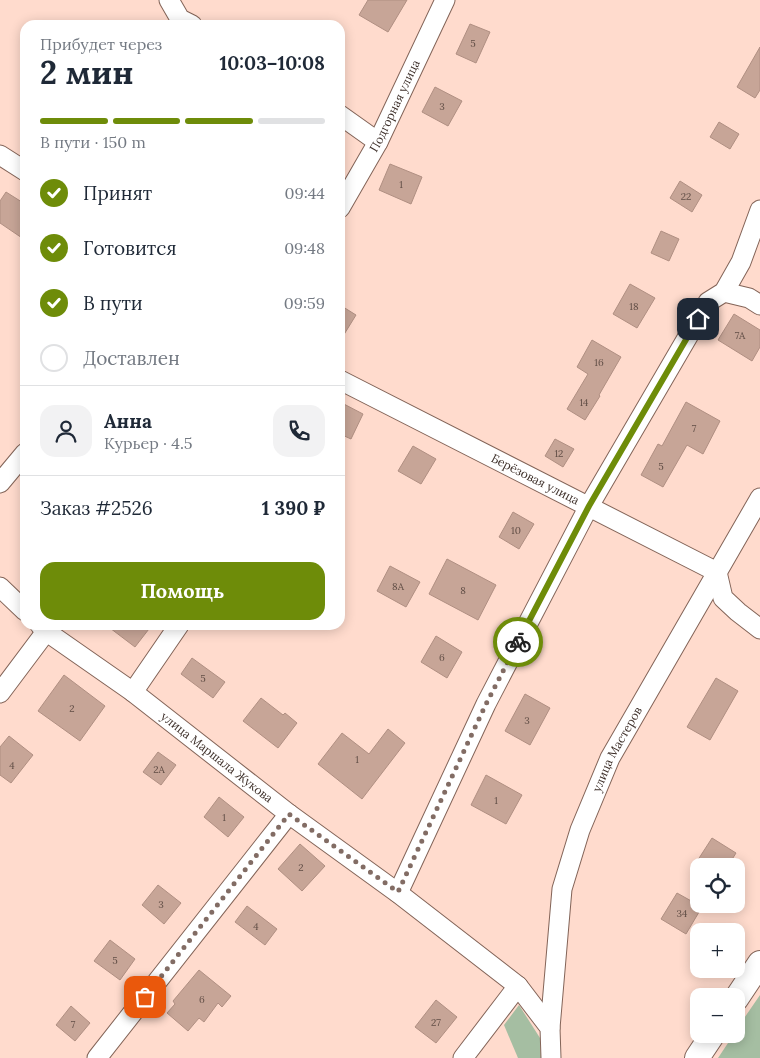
<!DOCTYPE html>
<html lang="ru">
<meta charset="utf-8">
<style>
body{margin:0;font-family:Lora,serif;background:#f2f2f3;color:#1f2937;height:100vh;display:flex;flex-direction:column;font-size:19px;white-space:nowrap}
*{box-sizing:border-box;margin:0}
p{font-size:16px;color:#747a83}
.icon{flex:none;width:28px;height:28px;fill:none;stroke:currentColor;stroke-width:2;stroke-linecap:round;stroke-linejoin:round}
.map{position:relative;flex:1;overflow:hidden}
.sheet{position:absolute;left:20px;top:20px;width:325px;height:610px;display:flex;flex-direction:column;background:#fff;border-radius:15px;box-shadow:0 2px 12px #0003}
.sheet>*{flex:none}
.buttons{position:absolute;left:690px;top:858px;display:grid;gap:10px}
.buttons a{display:grid;place-items:center;width:55px;height:55px;border-radius:10px;background:#fff;box-shadow:0 2px 12px #0003;font-size:25px}
.pin{position:absolute;display:grid;place-items:center;width:42px;height:42px;color:#fff;margin:-21px;border-radius:10px;box-shadow:0 2px 8px #0006}
.courier{position:absolute;display:grid;place-items:center;width:50px;height:50px;margin:-25px;border:4px solid #6e8c09;border-radius:50%;background:#fff;color:#222;box-shadow:0 1px 6px #0007}
.overview em{font-style:normal;font-weight:800}
.overview div{display:flex;flex-direction:column-reverse}
.overview{display:flex;align-items:center;justify-content:space-between;height:85px;padding:0 20px}
h1{font-size:32px;font-weight:800;line-height:38px}
.bar{display:grid;grid-template-columns:repeat(4,1fr);gap:8px 5px;align-content:center;height:60px;padding:0 20px}
.bar i{height:6px;border-radius:4px;background:#e0e1e3}
.bar .current{background:#6e8c09}
.bar p{grid-column:span 4}
.line{display:flex;align-items:center;gap:12px;padding:0 20px;border-top:1px solid #e0e1e3}
.line div{flex:1}
.round{display:grid;place-items:center;flex:none;width:52px;height:52px;border-radius:15px;background:#f2f2f3}
ol{padding:0 20px;list-style:none}
li{display:flex;align-items:center;gap:15px;height:55px}
li p{margin-inline-start:auto}
li .icon{padding:5px;border-radius:50%;background:#6e8c09;color:#fff;stroke-width:4}
li:last-child{color:#747a83}
li i{width:28px;height:28px;border:2px solid #e0e1e3;border-radius:50%}
.button{display:flex;gap:10px;margin-top:auto;padding:10px 20px}
.button a{flex:1;height:58px;border-radius:15px;background:#6e8c09;color:#fff;font-size:20px;font-weight:800;line-height:58px;text-align:center}
.map>svg:first-child{display:block}
.green{fill:#a5bea2}
.building{fill:#c7a597;stroke:#b08f82}
.lines{fill:none;stroke-linecap:round;stroke-linejoin:round}
.minor-casing{stroke:#836458;stroke-width:21}
.major-casing{stroke:#836458;stroke-width:26}
.minor{stroke:#fff;stroke-width:19}
.major{stroke:#fff;stroke-width:24}
.done{stroke:#826c64;stroke-width:5;stroke-dasharray:0 9}
.route{stroke:#6e8c09;stroke-width:6}
.labels{text-anchor:middle;stroke-width:5;stroke-linejoin:round;paint-order:stroke}
.number-label{font-size:10px;fill:#614e46}
.street-label{font-size:12px;fill:#3f312b;stroke:#ffdbcd}
</style>
<div class="map">
<svg width="760" height="1058" viewBox="0 0 760 1058">
<rect width="100%" height="100%" fill="#ffdbcd"/>
<g class="green">
<path d="M760,995V1058H718L734,1034H736V1030Z"/>
<path d="M519,1005L540,1038L541,1058H518L504,1025Z"/>
</g>
<g class="building">
<path d="M368,0H407L388,32L359,15Z"/>
<path d="M470,24L490,32L476,63L456,54Z"/>
<path d="M760,47V90L755,98L737,87Z"/>
<path d="M435,87L462,101L448,126L422,112Z"/>
<path d="M719,122L739,134L730,149L710,137Z"/>
<path d="M390,164L422,177L411,204L379,190Z"/>
<path d="M680,181L702,195L692,212L670,198Z"/>
<path d="M6,192L25,204V240L0,223V201Z"/>
<path d="M661,231L679,239L669,261L651,253Z"/>
<path d="M630,284L655,298L637,328L613,314Z"/>
<path d="M340,305L356,315L340,341Z"/>
<path d="M734,314L760,330V347L752,361L718,340Z"/>
<path d="M592,340L621,357L599,395L600,396L585,420L567,409L588,374L577,367Z"/>
<path d="M340,402L363,414L351,439L340,434Z"/>
<path d="M686,402L720,421L703,454L687,445L663,487L641,475L658,444L662,446Z"/>
<path d="M555,439L574,449L563,467L545,456Z"/>
<path d="M413,446L436,459L421,484L398,471Z"/>
<path d="M513,512L534,524L519,549L499,537Z"/>
<path d="M447,559L496,585L478,620L429,594Z"/>
<path d="M390,566L420,582L406,607L377,591Z"/>
<path d="M106,625H152L135,647Z"/>
<path d="M436,636L462,652L447,678L421,662Z"/>
<path d="M192,658L225,682L213,698L181,674Z"/>
<path d="M64,675L105,706L80,741L38,711Z"/>
<path d="M716,678L738,691L710,740L687,727Z"/>
<path d="M525,694L550,708L530,745L505,731Z"/>
<path d="M261,698L283,715L285,713L297,723L278,748L243,721Z"/>
<path d="M388,729L405,743L362,799L318,764L342,733L369,754Z"/>
<path d="M9,736L33,755L11,783L0,775V747Z"/>
<path d="M158,752L176,765L161,785L143,772Z"/>
<path d="M486,775L522,795L506,824L471,805Z"/>
<path d="M219,797L244,817L228,837L204,817Z"/>
<path d="M712,838L736,853L728,866H694Z"/>
<path d="M300,844L325,866L302,891L278,869Z"/>
<path d="M158,885L181,903L164,924L142,905Z"/>
<path d="M677,893L702,907L686,934L661,919Z"/>
<path d="M247,906L277,929L265,945L235,922Z"/>
<path d="M110,940L135,959L120,980L94,961Z"/>
<path d="M199,970L231,996L222,1007L218,1003L204,1022L199,1018L188,1031L167,1013L175,1004L173,1001Z"/>
<path d="M436,1000L457,1017L436,1043L415,1027Z"/>
<path d="M71,1006L90,1023L75,1041L56,1025Z"/>
</g>
<g class="lines">
<defs>
<g id="minor">
<path d="M169,0L180,19L192,25"/>
<path d="M340,115L378,142"/>
<path d="M0,155L25,171"/>
<path id="s1" d="M340,208L378,142L445,0"/>
<path d="M724,292L749,298L760,305"/>
<path id="s2" d="M340,380L717,572L723,598L738,612L760,629"/>
<path d="M0,483L25,453"/>
<path d="M0,587L25,611"/>
<path id="s3" d="M40,625L47,632L133,692L289,814L398,893L518,986L550,1028L551,1058"/>
<path d="M133,692L179,625"/>
<path d="M0,693L51,625"/>
<path d="M398,893L486,704L589,506L708,302L724,292L741,262L760,210"/>
<path id="s4" d="M550,1028L562,889L580,830L610,758L760,498"/>
<path d="M97,1058L289,814"/>
<path d="M463,1058L518,986"/>
</g>
<g id="major">
<path d="M736,999L760,963"/>
<path d="M697,1058L713,1034"/>
</g>
</defs>
<use href="#minor" class="minor-casing"/>
<use href="#major" class="major-casing"/>
<use href="#minor" class="minor"/>
<use href="#major" class="major"/>
</g>
<g class="lines">
<path class="done" d="M145,997L289,814L398,892L486,704L518,642"/>
<path class="route" d="M518,642L589,506L698,319"/>
</g>
<g class="labels">
<g class="number-label">
<text x="473" y="47">5</text>
<text x="442" y="110">3</text>
<text x="401" y="188">1</text>
<text x="686" y="200">22</text>
<text x="634" y="310">18</text>
<text x="740" y="339">7А</text>
<text x="599" y="366">16</text>
<text x="584" y="406">14</text>
<text x="694" y="432">7</text>
<text x="559" y="457">12</text>
<text x="661" y="470">5</text>
<text x="516" y="534">10</text>
<text x="398" y="590">8А</text>
<text x="463" y="594">8</text>
<text x="442" y="661">6</text>
<text x="203" y="682">5</text>
<text x="72" y="712">2</text>
<text x="527" y="724">3</text>
<text x="357" y="763">1</text>
<text x="12" y="769">4</text>
<text x="159" y="773">2А</text>
<text x="496" y="804">1</text>
<text x="224" y="821">1</text>
<text x="301" y="871">2</text>
<text x="161" y="908">3</text>
<text x="682" y="917">34</text>
<text x="256" y="930">4</text>
<text x="115" y="964">5</text>
<text x="202" y="1003">6</text>
<text x="436" y="1026">27</text>
<text x="73" y="1028">7</text>
</g>
<g class="street-label">
<text dy="4" stroke="none"><textPath href="#s1" startOffset="116">Подгорная улица</textPath></text>
<text dy="4" stroke="none"><textPath href="#s2" startOffset="219">Берёзовая улица</textPath></text>
<text dy="4" stroke="none"><textPath href="#s4" startOffset="290">улица Мастеров</textPath></text>
<text dy="4" stroke="none"><textPath href="#s3" startOffset="221">улица Маршала Жукова</textPath></text>
</g>
</g>
</svg>
<div class="buttons">
<a><svg class="icon" aria-label="locate" viewBox="0 0 24 24"><circle cx="12" cy="12" r="6"/><path d="M12 2v4M12 18v4M2 12h4M18 12h4"/></svg></a>
<a>+</a>
<a>−</a>
</div>
<div class="pin" style="left:145px;top:997px;background:#ea580c"><svg class="icon" aria-label="bag" viewBox="0 0 24 24"><path d="M5 8h14l-1 12H6zM9 8a3 3 0 0 1 6 0"/></svg></div>
<div class="pin" style="left:698px;top:319px;background:#1f2937"><svg class="icon" aria-label="home" viewBox="0 0 24 24"><path d="M3 11l9-7 9 7M6 9v11h12V9"/></svg></div>
<div class="courier" style="left:518px;top:642px"><svg class="icon" aria-label="bike" viewBox="0 0 24 24"><circle cx="6" cy="16" r="4"/><circle cx="18" cy="16" r="4"/><path d="M6 16l4-8h5l3 8M10 8l3 8H6M13 5h3"/></svg></div>
<section class="sheet">
<div class="overview"><div><h1>2 мин</h1><p>Прибудет через</p></div><em>10:03–10:08</em></div>
<div class="bar"><i class="current"></i><i class="current"></i><i class="current"></i><i></i><p>В пути · 150 m</p></div>
<ol>
<li><svg class="icon" aria-label="check" viewBox="0 0 24 24"><path d="M5 12l5 5 9-10"/></svg>Принят<p>09:44</p></li>
<li><svg class="icon" aria-label="check" viewBox="0 0 24 24"><path d="M5 12l5 5 9-10"/></svg>Готовится<p>09:48</p></li>
<li><svg class="icon" aria-label="check" viewBox="0 0 24 24"><path d="M5 12l5 5 9-10"/></svg>В пути<p>09:59</p></li>
<li><i></i>Доставлен</li>
</ol>
<div class="line" style="height:90px"><a class="round"><svg class="icon" aria-label="person" viewBox="0 0 24 24"><circle cx="12" cy="8" r="4"/><path d="M4 21q1-7 8-7t8 7"/></svg></a><div><b>Анна</b><p>Курьер · 4.5</p></div><a class="round"><svg class="icon" aria-label="phone" viewBox="0 0 24 24"><path d="M5 4h4l2 5-3 2q2 4 5 5l2-3 5 2v4C11 20 4 13 5 4z"/></svg></a></div>
<div class="line" style="height:65px"><div>Заказ #2526</div><b>1 390 ₽</b></div>
<div class="button"><a>Помощь</a></div>
</section>
</div>
